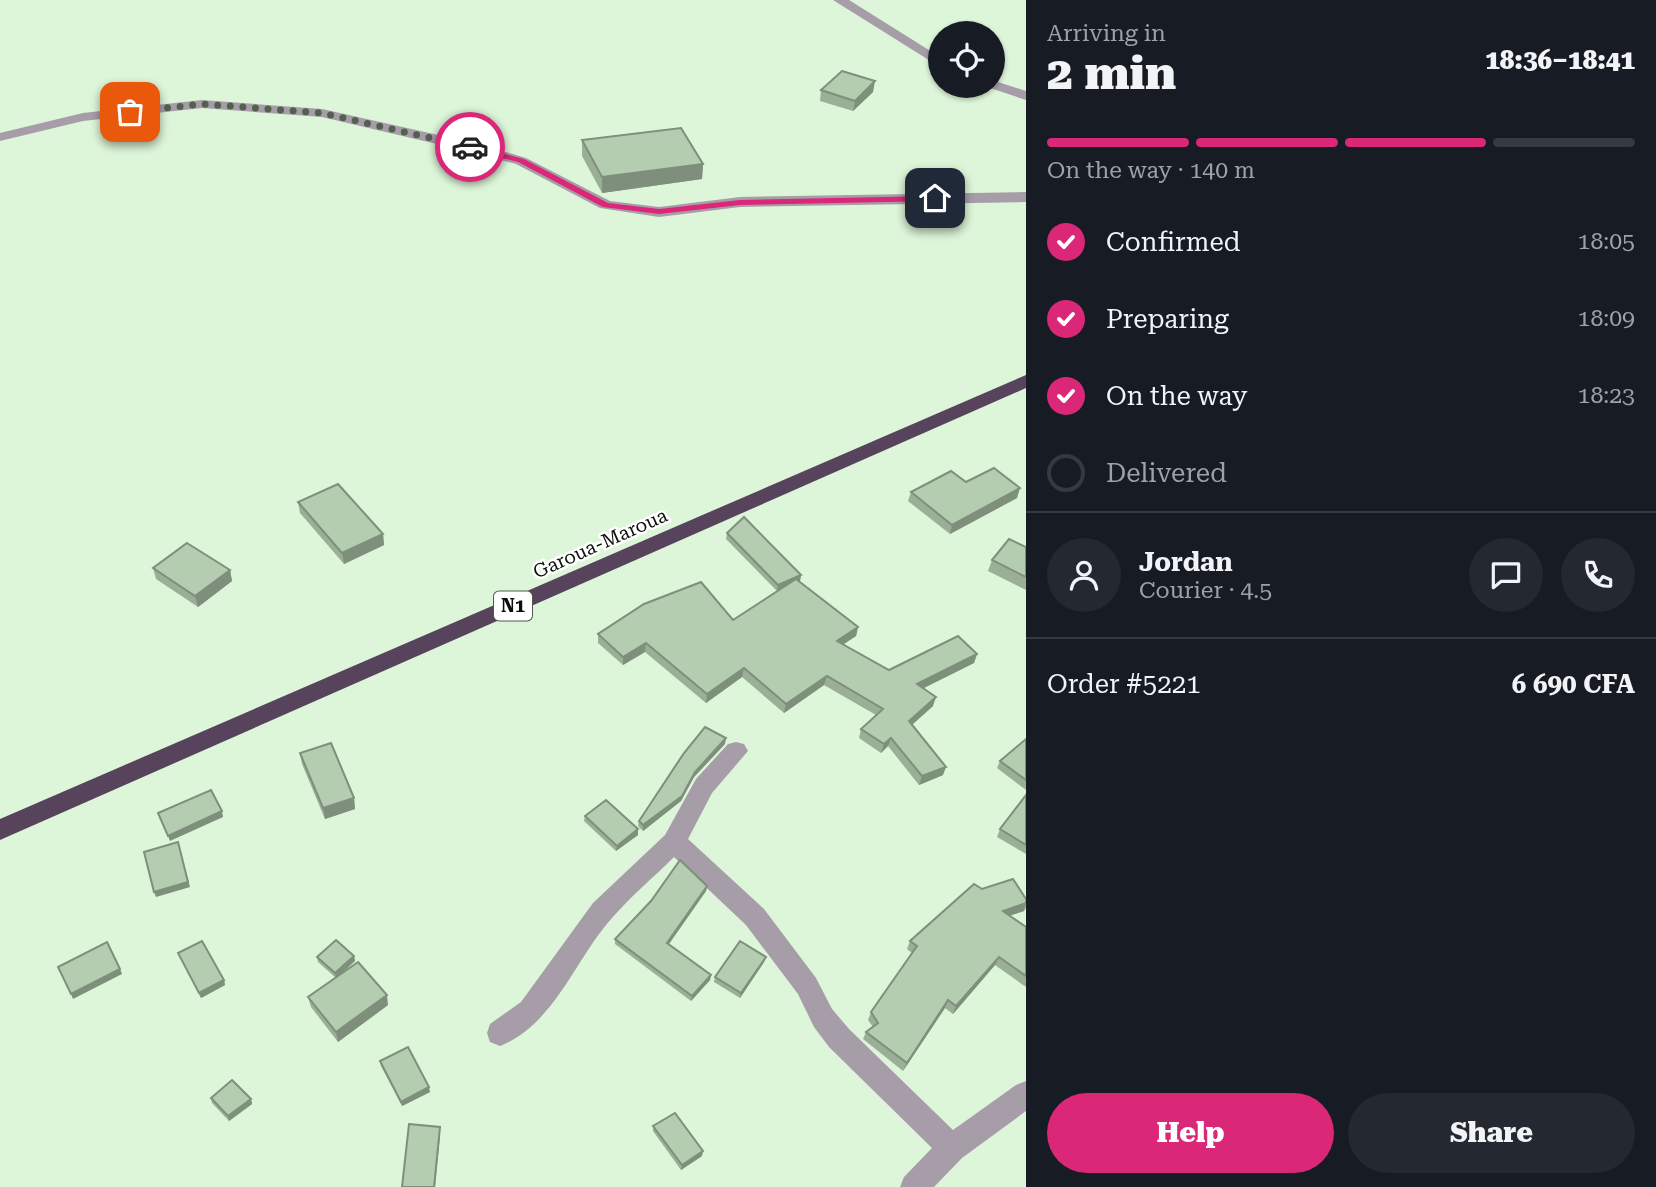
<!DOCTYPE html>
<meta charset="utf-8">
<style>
body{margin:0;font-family:"Roboto Serif",serif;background:#242831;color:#f1f3f6;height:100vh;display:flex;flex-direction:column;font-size:26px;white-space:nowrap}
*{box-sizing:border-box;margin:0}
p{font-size:23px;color:#9ea1a6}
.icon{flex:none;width:38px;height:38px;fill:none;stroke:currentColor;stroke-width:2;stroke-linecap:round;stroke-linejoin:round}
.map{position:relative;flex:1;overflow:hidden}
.panel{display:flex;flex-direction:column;background:#171b24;width:630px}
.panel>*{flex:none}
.buttons{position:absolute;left:928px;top:21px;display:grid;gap:14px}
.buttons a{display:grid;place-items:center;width:77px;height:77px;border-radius:50%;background:#171b24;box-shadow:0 2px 5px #0004;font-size:35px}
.pin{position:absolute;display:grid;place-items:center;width:60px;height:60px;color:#fff;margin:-30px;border-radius:14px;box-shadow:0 4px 10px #0006}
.courier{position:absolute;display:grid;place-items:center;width:70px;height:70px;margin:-35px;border:5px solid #db2777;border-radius:50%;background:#fff;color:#222;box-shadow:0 2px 9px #0007}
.summary em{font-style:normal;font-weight:800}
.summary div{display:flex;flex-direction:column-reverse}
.summary{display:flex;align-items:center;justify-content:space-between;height:119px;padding:0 21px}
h1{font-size:46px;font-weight:800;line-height:52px}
.bar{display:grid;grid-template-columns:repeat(4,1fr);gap:10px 7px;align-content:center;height:84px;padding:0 21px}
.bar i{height:9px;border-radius:5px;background:#363941}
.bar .active{background:#db2777}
.bar p{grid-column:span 4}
.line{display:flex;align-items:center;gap:18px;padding:0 21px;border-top:2px solid #363941}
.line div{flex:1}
.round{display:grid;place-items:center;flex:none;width:74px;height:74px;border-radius:37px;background:#242831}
ol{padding:0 21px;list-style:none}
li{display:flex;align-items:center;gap:21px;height:77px}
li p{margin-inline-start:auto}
li .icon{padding:7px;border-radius:50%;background:#db2777;color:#fff;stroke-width:4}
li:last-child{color:#9ea1a6}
li i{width:38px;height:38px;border:4px solid #363941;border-radius:50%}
.button{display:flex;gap:14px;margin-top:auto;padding:14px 21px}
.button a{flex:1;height:80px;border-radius:42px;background:#db2777;color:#fff;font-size:28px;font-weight:800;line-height:80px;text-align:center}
.button a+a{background:#242831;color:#f1f3f6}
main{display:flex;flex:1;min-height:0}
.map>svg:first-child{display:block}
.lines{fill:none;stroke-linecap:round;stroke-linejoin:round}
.street{fill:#a69da9;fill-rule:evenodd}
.highway{fill:#57445c;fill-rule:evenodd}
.wall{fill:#9baf97}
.shaded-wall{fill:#7e8f7b}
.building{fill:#b4ccb0;stroke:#7e8f7b;stroke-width:2}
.route{fill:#db2777}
.done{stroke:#536050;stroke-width:7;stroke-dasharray:0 12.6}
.labels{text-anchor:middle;stroke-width:5;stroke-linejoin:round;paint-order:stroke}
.shield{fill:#fff;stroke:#525851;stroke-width:2}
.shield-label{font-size:18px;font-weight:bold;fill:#081007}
.street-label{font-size:19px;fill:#081007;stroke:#fff}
</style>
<main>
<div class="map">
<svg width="1026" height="1187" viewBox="0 0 1026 1187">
<rect width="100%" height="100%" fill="#ddf5d8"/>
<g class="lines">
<g class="street">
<path d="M833,0H849L940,57V67Z"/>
<path d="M992,80L1026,91V100L987,87L992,86Z"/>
<path d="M202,100L322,109L483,145L526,158L610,201L659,207L740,197L1026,192V202L740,207L659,217L600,208L516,164L479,154L322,117L202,108L83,121L0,141V133L83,113Z"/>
<path d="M736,742L744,744L748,751L712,793L688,839L764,909L816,978L832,1009L849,1029L953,1130L1016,1085L1026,1081V1111L962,1158L934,1187H900L904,1177L932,1148L829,1047L814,1027L798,994L746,925L674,857C654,877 631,896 612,918C575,959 555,1024 500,1046L490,1042L487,1033L490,1024L521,1002L593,903L665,835L696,779L728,744Z"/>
</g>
<path class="highway" d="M1026,375V388L0,840V819Z"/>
</g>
<g class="wall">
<path d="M821,90L873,92L853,111L820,101Z"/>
<path d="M582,140L703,164L702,179L602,193L582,156Z"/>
<path d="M966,482L1017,498L950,534L908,501L911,492Z"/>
<path d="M298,502L383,534L384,545L344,564L300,513Z"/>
<path d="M727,533L801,575L800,581H799L858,627L856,636L843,644L889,670L977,654L974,663L923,688L933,706L912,725L943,775L919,785L888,746L881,753L859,738L861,729L876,715L824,685L784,713L742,677L706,703L645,652L623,665L598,643V634L733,620L777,591L726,539Z"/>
<path d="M1026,547V590L988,571L992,560Z"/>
<path d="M153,568L230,570L232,581L198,607L156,579Z"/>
<path d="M1026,739V790L997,768L1000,761Z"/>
<path d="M725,744L694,777L681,801L643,831L638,826L639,821Z"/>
<path d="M300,753L354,798L355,809L325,819L302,764Z"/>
<path d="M1026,795V854L997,837L1000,829Z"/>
<path d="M585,816L638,835L616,851L584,821Z"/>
<path d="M707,886L706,891L669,944L711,975L710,980L691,1001L615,944V939Z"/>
<path d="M982,889L1026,899V908L1024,911L1009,916L1026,927V987L995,965L953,1014L945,1008L903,1071L863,1039L866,1032L873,1027L868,1020L871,1012L912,953L907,949L910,941Z"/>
<path d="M178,953L224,980L225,985L201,998Z"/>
<path d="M354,956L355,961L338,977L388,1005L338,1042L311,1007L308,997L336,978L318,962L317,957Z"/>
<path d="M764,962L740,998L714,982L715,977Z"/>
<path d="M380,1061L430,1092L402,1106L381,1066Z"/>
<path d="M211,1098L251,1099L252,1104L229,1121L212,1103Z"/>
<path d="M653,1126L702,1156L681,1170L653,1131Z"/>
</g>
<g class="shaded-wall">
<path d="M875,81L873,92L853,111L855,101Z"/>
<path d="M703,164L702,179L602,193V177Z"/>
<path d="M1020,488L1017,498L950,534L952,525Z"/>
<path d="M383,534L384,545L344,564L342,553Z"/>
<path d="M230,570L232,581L198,607L195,596Z"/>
<path d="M801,575L800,581L777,591L778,585Z"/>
<path d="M858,627L856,636L835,650L837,641Z"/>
<path d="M646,643L645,652L623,665V657Z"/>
<path d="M977,654L974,663L914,693L917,684Z"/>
<path d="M744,668L742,677L706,703L707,694Z"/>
<path d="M827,676L824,685L784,713L786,704Z"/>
<path d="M936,697L933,706L906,730L909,721Z"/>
<path d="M726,738L725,744L694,777L681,801L643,831V825Z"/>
<path d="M891,738L888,746L881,753L884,744Z"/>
<path d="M946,767L943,775L919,785L922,776Z"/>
<path d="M354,798L355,809L325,819L323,808Z"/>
<path d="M222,811L223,817L170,841L168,836Z"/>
<path d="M638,829V835L616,851L617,846Z"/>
<path d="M178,842L190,887L156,897L154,892Z"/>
<path d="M707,886L706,891L666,948L667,943Z"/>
<path d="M1026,903L1024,911L999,919L1003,911Z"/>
<path d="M354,956L355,961L336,978L335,973Z"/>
<path d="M766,957L764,962L740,998L741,993Z"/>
<path d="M999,957L995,965L953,1014L956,1006Z"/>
<path d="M120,969L122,974L73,999L71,994Z"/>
<path d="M711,975L710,980L691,1001L692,996Z"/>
<path d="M224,980L225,985L201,998L199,993Z"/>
<path d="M387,995L388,1005L338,1042L336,1032Z"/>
<path d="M948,1000L945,1008L903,1071L907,1063Z"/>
<path d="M429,1087L430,1092L402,1106L401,1102Z"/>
<path d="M251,1099L252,1104L229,1121L228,1116Z"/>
<path d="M440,1127V1136L435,1187H434Z"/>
<path d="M703,1151L702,1156L681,1170L682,1165Z"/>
</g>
<g class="building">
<path d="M842,71L875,81L855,101L821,90Z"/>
<path d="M681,128L703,164L602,177L582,140Z"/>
<path d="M994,468L1020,488L952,525L911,492L951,471L966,482Z"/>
<path d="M338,484L383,534L342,553L298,502Z"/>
<path d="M744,517L801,575L778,585L727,533Z"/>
<path d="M1009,539L1026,547V577L992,560Z"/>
<path d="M187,543L230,570L195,596L153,568Z"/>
<path d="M796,579L858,627L837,641L889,670L958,636L977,654L917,684L936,697L909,721L946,767L922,776L891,738L884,744L861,729L883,709L827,676L786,704L744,668L707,694L646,643L623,657L598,634L644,604L701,582L733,620Z"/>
<path d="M705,727L726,738L695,772L682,796L643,825L639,821L684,753Z"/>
<path d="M1026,739V780L1000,761Z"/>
<path d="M331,743L354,798L323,808L300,753Z"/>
<path d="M211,790L222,811L168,836L158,813Z"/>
<path d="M1026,795V845L1000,829Z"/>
<path d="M606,800L638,829L617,846L585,816Z"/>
<path d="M178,842L188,882L154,892L144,852Z"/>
<path d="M680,860L707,886L667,943L711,975L692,996L615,939L651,901Z"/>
<path d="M1013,879L1026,899V903L1003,911L1026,927V976L999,957L956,1006L948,1000L907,1063L866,1032L878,1023L871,1012L917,946L910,941L974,884L982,889Z"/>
<path d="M336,940L354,956L335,973L317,957Z"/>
<path d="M202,941L224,980L199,993L178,953Z"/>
<path d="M740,941L766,957L741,993L715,977Z"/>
<path d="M107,942L120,969L71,994L58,967Z"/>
<path d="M358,962L387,995L336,1032L308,997Z"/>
<path d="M408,1047L429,1087L401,1102L380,1061Z"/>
<path d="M232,1080L251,1099L228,1116L211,1098Z"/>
<path d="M675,1113L703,1151L682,1165L653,1126Z"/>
<path d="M409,1124L440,1127L434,1187H402Z"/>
</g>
<path class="route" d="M470,145L524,159L608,203L659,209L740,200L935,196L940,198L935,201L740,205L659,214L603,207L518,162L467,149Z"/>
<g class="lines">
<path class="done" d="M130,112L202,104L322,113L470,147"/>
</g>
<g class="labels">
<rect class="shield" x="494" y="591.5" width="38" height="29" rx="5"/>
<g class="shield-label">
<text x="513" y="612">N1</text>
</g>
<g class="street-label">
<text transform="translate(600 543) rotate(-24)" y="7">Garoua-Maroua</text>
</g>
</g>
</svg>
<div class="buttons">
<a><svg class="icon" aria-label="locate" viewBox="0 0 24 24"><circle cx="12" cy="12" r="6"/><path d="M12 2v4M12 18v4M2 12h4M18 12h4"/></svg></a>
</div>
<div class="pin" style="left:130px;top:112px;background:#ea580c"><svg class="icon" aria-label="bag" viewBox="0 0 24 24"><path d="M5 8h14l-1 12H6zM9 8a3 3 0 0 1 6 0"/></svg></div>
<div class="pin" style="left:935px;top:198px;background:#1f2937"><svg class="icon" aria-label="home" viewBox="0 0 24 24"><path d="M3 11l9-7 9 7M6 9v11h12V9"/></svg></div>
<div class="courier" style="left:470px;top:147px"><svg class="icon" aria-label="car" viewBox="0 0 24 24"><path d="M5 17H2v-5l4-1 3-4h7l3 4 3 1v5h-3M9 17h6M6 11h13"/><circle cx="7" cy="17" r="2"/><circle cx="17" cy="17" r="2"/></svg></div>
</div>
<section class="panel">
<div class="summary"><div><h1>2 min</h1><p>Arriving in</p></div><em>18:36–18:41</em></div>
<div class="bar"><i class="active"></i><i class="active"></i><i class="active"></i><i></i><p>On the way · 140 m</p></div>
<ol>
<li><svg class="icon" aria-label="check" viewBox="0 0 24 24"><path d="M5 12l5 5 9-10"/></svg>Confirmed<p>18:05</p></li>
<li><svg class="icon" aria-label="check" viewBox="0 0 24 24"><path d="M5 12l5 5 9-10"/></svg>Preparing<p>18:09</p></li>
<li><svg class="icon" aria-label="check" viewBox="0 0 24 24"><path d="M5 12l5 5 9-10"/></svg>On the way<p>18:23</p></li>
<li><i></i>Delivered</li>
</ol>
<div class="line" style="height:126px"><a class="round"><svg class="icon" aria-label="person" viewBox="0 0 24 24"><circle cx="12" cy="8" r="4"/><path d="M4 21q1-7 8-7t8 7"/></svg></a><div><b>Jordan</b><p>Courier · 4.5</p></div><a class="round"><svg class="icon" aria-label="chat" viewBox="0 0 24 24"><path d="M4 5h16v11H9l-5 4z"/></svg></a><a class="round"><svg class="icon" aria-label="phone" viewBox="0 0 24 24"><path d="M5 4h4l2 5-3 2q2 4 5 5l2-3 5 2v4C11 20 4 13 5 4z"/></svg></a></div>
<div class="line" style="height:91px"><div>Order #5221</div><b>6 690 CFA</b></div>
<div class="button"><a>Help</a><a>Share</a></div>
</section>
</main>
